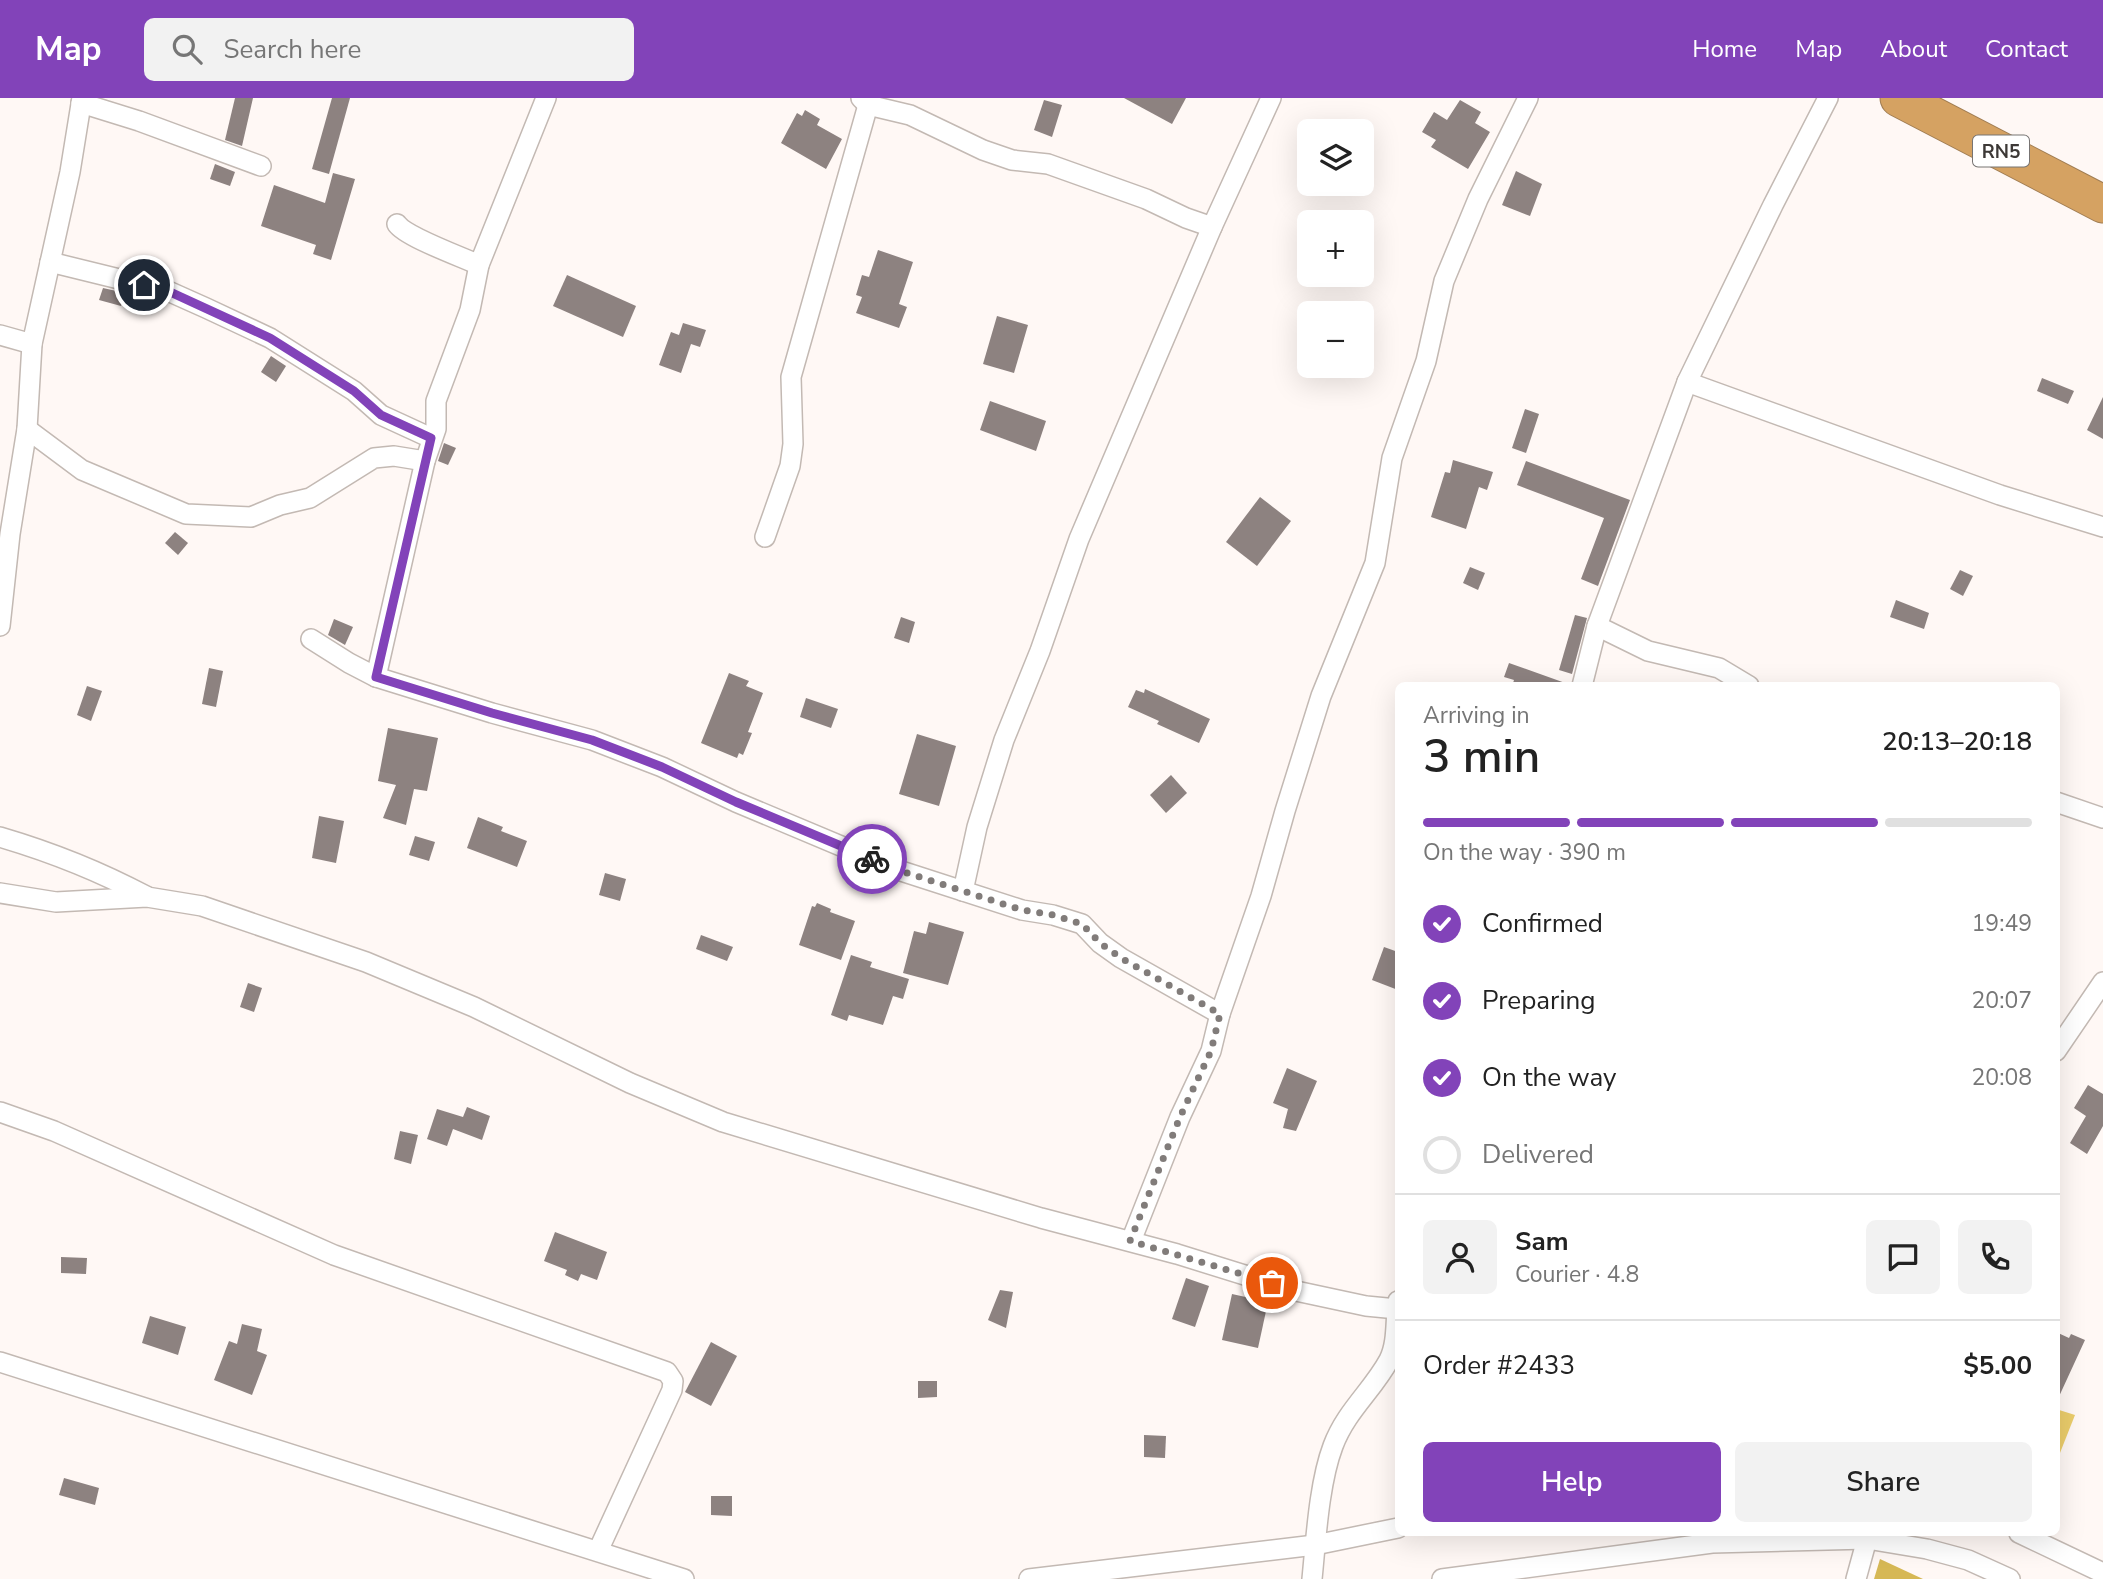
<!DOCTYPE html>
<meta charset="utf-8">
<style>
body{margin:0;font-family:"Nunito Sans",sans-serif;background:#f2f2f2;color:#222;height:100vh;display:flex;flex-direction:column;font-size:26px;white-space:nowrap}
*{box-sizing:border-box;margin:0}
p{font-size:23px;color:#767676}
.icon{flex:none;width:38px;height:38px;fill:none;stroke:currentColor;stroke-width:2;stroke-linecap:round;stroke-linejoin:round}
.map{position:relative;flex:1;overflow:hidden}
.sheet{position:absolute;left:1395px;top:584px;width:665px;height:854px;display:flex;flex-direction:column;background:#fff;border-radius:10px;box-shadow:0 7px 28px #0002}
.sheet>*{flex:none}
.buttons{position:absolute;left:1297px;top:21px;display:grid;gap:14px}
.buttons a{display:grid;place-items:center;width:77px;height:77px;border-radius:10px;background:#fff;box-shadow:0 7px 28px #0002;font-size:35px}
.pin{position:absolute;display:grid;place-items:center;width:60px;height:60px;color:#fff;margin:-30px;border:4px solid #fff;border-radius:50%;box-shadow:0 2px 7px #0007}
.courier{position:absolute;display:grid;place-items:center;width:70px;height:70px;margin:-35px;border:5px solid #8243b9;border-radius:50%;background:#fff;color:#222;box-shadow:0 2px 9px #0007}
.overview em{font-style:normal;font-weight:600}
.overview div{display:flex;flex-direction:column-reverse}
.overview{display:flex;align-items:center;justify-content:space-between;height:119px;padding:0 28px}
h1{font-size:46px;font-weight:600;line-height:52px}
.bar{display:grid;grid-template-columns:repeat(4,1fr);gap:10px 7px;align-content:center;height:84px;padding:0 28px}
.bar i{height:9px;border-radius:5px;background:#e0e0e0}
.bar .current{background:#8243b9}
.bar p{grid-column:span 4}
.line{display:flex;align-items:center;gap:18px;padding:0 28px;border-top:2px solid #e0e0e0}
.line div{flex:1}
.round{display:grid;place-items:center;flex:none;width:74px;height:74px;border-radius:10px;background:#f2f2f2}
ol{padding:0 28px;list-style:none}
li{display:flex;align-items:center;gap:21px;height:77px}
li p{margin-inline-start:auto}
li .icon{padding:7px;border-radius:50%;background:#8243b9;color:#fff;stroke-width:4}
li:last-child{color:#767676}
li i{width:38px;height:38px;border:4px solid #e0e0e0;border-radius:50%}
.cta{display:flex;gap:14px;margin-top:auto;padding:14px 28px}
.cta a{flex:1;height:80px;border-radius:10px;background:#8243b9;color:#fff;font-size:28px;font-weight:600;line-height:80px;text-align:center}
.cta a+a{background:#f2f2f2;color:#222}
header{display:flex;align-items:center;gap:42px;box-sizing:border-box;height:98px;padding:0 35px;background:#8243b9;color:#fff}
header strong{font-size:33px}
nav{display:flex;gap:38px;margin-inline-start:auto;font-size:24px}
.search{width:490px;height:63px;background:#f2f2f2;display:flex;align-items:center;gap:18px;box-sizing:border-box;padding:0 24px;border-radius:10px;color:#767676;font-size:26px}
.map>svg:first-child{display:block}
.green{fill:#ebcd6b}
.forest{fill:#d6b855}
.building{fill:#8d8280}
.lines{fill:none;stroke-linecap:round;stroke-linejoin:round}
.street-casing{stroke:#c3b9b3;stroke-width:22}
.highway-casing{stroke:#a07d53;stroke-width:39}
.street{stroke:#fff;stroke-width:19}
.highway{stroke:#d5a262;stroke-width:37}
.done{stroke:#817c7a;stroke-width:7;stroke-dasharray:0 12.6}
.route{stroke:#8243b9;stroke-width:9}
.labels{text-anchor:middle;stroke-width:5;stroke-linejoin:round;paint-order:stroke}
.shield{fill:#fff;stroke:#777473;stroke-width:2}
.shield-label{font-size:19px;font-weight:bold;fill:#3d3937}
</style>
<header>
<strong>Map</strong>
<div class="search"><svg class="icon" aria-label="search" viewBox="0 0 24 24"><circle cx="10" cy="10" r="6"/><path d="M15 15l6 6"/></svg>Search here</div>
<nav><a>Home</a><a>Map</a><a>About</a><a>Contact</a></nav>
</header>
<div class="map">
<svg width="2103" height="1481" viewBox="0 0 2103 1481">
<rect width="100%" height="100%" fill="#fff8f5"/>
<path class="green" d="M2056,1311L2075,1317L2056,1365Z"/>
<path class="forest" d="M1880,1461L1923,1481H1874Z"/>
<g class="building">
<path d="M235,0H253L242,48L225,42Z"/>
<path d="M332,0H350L329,76L312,71Z"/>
<path d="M1124,0H1186L1172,26Z"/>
<path d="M1044,2L1062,7L1052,39L1034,32Z"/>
<path d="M1460,2L1481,14L1475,25L1490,34L1468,71L1431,49L1436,42L1422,34L1434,14L1447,22Z"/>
<path d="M805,12L820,21L817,27L842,41L826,71L781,45L797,15L802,18Z"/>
<path d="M215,66L235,74L230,88L210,81Z"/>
<path d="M1516,73L1542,86L1530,118L1502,107Z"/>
<path d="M333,75L355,81L331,162L313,156L316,147L261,128L274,87L325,105Z"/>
<path d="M878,152L913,164L899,206L907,209L899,230L856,215L862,199L856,197L862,177L869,179Z"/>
<path d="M567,177L636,208L623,239L553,208Z"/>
<path d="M103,190L125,195L121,208L99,202Z"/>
<path d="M997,218L1028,227L1014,275L983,266Z"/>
<path d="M683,225L706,232L700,249L691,246L681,275L659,267L671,234L679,237Z"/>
<path d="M271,258L286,268L276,284L261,274Z"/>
<path d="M2042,280L2074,293L2068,306L2037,293Z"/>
<path d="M2103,299V341L2087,332Z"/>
<path d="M990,303L1046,323L1036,353L980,332Z"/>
<path d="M1525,311L1539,316L1526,355L1512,350Z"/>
<path d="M444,345L456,350L448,367L438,363Z"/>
<path d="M1453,362L1493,374L1487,392L1479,389L1466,431L1431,419L1445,374L1450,375Z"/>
<path d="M1526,363L1630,402L1598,488L1581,481L1604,420L1517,387Z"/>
<path d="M1260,399L1291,423L1257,468L1226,444Z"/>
<path d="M175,434L188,445L178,457L165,445Z"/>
<path d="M1470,469L1485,475L1478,492L1463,485Z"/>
<path d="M1960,472L1973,478L1963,498L1950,491Z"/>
<path d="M1896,502L1929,515L1924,531L1890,519Z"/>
<path d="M1575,517L1587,520L1572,576L1559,572Z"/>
<path d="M901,519L915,524L909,545L894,540Z"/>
<path d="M334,521L353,529L345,547L328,537Z"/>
<path d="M1509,565L1568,586L1567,588H1512L1514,582L1504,579Z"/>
<path d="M209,570L223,573L216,609L202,606Z"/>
<path d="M729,575L749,583L746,588L763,595L748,634L752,635L743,657L739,655L737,660L701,645Z"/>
<path d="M87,588L102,593L91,623L77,617Z"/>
<path d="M1145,591L1210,621L1199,645L1157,626L1159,623L1128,609L1136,592L1144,595Z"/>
<path d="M806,600L838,611L831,630L800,619Z"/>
<path d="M388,630L438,640L427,693L414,691L406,727L383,720L396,687L378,683Z"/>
<path d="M917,636L956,648L939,708L899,696Z"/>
<path d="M1171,677L1187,695L1166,715L1150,697Z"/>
<path d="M319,718L344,723L336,765L312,760Z"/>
<path d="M478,719L503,729L501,733L527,743L517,769L467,750Z"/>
<path d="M415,738L435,744L429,763L409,757Z"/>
<path d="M605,775L626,781L620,803L599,797Z"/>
<path d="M817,805L831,811L830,814L855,823L841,862L799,847L812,808L815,809Z"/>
<path d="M929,824L964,834L948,887L903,875L914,833L926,836Z"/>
<path d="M701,837L733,849L727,863L696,851Z"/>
<path d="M1384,849L1398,854V892L1372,882Z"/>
<path d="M851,857L872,864L870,869L909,881L903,901L893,898L883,927L849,917L847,923L831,917Z"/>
<path d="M248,885L262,890L254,914L240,909Z"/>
<path d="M1287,970L1317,983L1296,1033L1283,1030L1288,1011L1273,1005Z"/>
<path d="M2088,987L2103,996V1028L2087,1056L2070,1045L2086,1018L2074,1010Z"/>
<path d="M467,1009L490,1018L482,1042L453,1031L447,1048L427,1041L437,1011L463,1019Z"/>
<path d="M400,1033L418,1037L411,1066L394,1061Z"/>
<path d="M555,1134L607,1154L597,1182L581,1176L578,1183L565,1177L567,1172L544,1163Z"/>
<path d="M61,1159L87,1160L86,1176L61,1175Z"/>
<path d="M1186,1180L1209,1188L1195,1229L1172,1221Z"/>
<path d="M1000,1192L1013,1194L1006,1230L988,1222Z"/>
<path d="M1232,1196L1268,1204L1258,1250L1222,1242Z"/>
<path d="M150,1218L186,1229L178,1257L142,1245Z"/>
<path d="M242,1226L262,1231L257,1253L267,1257L252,1297L214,1282L229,1243L237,1246Z"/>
<path d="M2056,1234L2069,1240L2071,1236L2085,1242L2056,1305Z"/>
<path d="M711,1244L737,1258L711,1308L685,1294Z"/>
<path d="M918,1283H937V1299L918,1300Z"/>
<path d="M1144,1337L1166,1338L1165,1360L1144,1359Z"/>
<path d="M64,1380L99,1390L95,1407L59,1397Z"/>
<path d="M711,1398H732V1418L711,1417Z"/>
</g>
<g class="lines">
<defs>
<g id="street">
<path d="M861,0L868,7L910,17L983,52L1012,62L1048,66L1146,101L1186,120L1212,129"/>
<path d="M81,5L139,23L261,68"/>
<path d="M397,126C406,139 462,159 479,167L546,0"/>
<path d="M50,164L168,193L206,210L270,240L354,293L381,317L431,340"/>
<path d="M0,237L32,246"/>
<path d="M1687,284L2000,397L2103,429"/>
<path d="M27,331L82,372L186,416L251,419L280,407L310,400L374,360L394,358L425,363"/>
<path d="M765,439L790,368L793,346L791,279L868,7"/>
<path d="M0,528L10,436L27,331L32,246L70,74L82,0"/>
<path d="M1597,528L1648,553L1719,570L1749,588"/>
<path d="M311,541L349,565L376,579L492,615L592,642L662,669L736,704L898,772L1022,812L1053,817L1082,826L1100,845L1121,860L1220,916"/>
<path d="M376,579L425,363L436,331V303L470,212L479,167"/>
<path d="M1582,588L1597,528L1687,284L1773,107L1828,0"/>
<path d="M2056,704L2103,720"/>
<path d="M0,739C51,754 99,773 146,798"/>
<path d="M963,793L977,729L1004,642L1040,553L1079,441L1212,129L1271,0"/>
<path d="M0,795L56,804L147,799L202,808L366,864L474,909L630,985L723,1024L1041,1120L1177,1156L1296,1193L1366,1208L1397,1211"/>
<path d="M2056,953L2103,884"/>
<path d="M0,1014L54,1033L334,1157L667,1274L673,1283L672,1292L598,1453"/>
<path d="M1131,1143L1180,1019L1211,953L1220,916L1261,798L1285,713L1321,598L1375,465L1392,360L1426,263L1444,183L1478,101L1528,0"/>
<path d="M0,1264L684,1481"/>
<path d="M2019,1435L2103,1475"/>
<path d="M1029,1481L1315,1447L1398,1430"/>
<path d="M1312,1481C1316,1441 1319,1385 1333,1348C1346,1313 1373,1292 1389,1262C1398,1244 1395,1222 1398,1203"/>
<path d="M1442,1481L1712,1445L1867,1441L1927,1451L1968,1462L2010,1481"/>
<path d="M1856,1481L1867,1441L1865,1435"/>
</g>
<path id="highway" d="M1899,0L2103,106"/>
</defs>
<use href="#street" class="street-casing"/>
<use href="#highway" class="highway-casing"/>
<use href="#street" class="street"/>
<use href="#highway" class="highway"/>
</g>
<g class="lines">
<path class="done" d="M872,761L898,772L1022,812L1053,817L1082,826L1100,845L1121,860L1220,916L1211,953L1180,1019L1130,1143L1272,1185"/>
<path class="route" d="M144,187L168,193L270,240L354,293L381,317L431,340L376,579L492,615L592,642L662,669L736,704L872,761"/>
</g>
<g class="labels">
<rect class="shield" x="1973" y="37.5" width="56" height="31" rx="5"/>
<g class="shield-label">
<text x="2001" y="60">RN5</text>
</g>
</g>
</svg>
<div class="buttons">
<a><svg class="icon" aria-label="layers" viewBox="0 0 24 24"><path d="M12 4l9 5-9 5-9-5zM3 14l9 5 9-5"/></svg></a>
<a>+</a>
<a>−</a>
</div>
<div class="pin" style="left:1272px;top:1185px;background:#ea580c"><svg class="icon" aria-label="bag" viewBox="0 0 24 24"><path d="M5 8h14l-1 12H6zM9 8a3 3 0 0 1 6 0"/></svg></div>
<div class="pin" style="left:144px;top:187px;background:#1f2937"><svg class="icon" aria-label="home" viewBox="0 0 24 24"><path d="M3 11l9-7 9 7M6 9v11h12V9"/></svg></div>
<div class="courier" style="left:872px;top:761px"><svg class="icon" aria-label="bike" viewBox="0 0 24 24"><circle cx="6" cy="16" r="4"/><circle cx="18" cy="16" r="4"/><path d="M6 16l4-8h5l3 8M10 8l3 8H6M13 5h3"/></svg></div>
<section class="sheet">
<div class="overview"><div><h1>3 min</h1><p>Arriving in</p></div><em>20:13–20:18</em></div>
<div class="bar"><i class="current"></i><i class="current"></i><i class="current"></i><i></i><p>On the way · 390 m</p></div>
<ol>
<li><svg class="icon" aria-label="check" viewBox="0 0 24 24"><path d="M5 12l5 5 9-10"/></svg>Confirmed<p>19:49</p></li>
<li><svg class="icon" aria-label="check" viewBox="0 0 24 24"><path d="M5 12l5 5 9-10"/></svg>Preparing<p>20:07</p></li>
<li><svg class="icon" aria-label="check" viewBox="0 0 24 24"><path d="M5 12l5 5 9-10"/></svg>On the way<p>20:08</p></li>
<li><i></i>Delivered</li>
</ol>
<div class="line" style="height:126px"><a class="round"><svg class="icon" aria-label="person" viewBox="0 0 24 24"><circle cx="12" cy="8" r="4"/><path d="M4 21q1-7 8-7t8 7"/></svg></a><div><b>Sam</b><p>Courier · 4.8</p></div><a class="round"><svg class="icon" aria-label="chat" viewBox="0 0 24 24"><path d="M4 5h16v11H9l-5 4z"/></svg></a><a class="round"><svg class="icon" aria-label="phone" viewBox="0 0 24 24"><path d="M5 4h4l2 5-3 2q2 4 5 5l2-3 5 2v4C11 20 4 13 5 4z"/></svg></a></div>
<div class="line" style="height:91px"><div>Order #2433</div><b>$5.00</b></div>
<div class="cta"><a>Help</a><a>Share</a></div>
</section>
</div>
